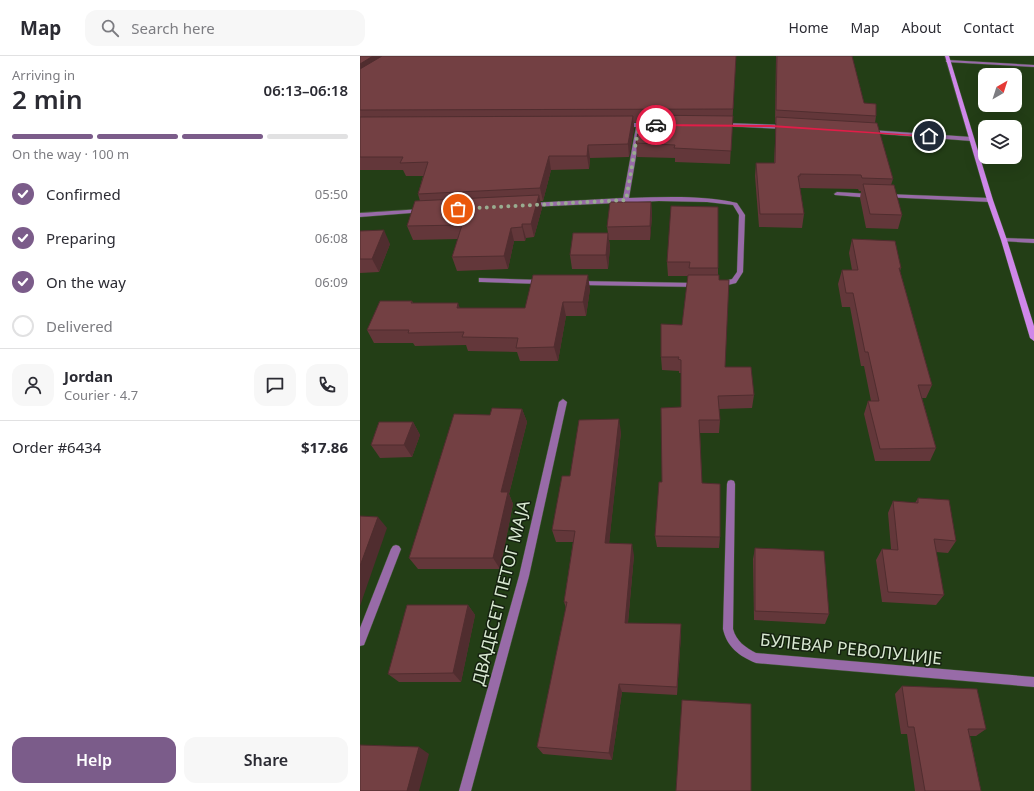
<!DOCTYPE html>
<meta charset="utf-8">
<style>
body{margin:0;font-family:"Noto Sans",sans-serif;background:#f7f7f7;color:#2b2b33;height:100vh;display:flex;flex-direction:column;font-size:15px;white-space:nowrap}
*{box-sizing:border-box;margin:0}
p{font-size:13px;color:#7c7c81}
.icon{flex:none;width:22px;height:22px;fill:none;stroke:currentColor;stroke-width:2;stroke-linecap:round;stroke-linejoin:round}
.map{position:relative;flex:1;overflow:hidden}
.sheet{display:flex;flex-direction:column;background:#fff;width:360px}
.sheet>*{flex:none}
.needle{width:26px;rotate:39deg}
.fabs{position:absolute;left:618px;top:12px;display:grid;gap:8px}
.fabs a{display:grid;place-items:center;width:44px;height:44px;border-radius:8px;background:#fff;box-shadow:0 4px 16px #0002;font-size:20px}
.pin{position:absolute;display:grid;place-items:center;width:34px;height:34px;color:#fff;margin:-17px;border:2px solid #fff;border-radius:50%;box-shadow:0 1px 4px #0007}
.courier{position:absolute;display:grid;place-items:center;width:40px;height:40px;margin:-20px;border:3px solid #e11d48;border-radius:50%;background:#fff;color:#222;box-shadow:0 1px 5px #0007}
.overview em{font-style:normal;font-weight:600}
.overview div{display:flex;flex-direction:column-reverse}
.overview{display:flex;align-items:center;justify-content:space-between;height:68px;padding:0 12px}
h1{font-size:26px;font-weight:600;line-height:30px}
.bar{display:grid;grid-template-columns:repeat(4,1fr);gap:6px 4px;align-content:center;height:48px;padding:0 12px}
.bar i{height:5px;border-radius:3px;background:#e1e1e2}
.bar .selected{background:#7b5c8a}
.bar p{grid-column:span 4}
.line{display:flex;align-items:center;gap:10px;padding:0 12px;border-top:1px solid #e1e1e2}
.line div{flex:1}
.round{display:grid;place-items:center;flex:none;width:42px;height:42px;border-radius:12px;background:#f7f7f7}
ol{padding:0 12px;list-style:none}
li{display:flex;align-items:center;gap:12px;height:44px}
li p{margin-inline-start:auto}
li .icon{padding:4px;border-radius:50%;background:#7b5c8a;color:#fff;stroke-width:4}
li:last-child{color:#7c7c81}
li i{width:22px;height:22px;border:2px solid #e1e1e2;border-radius:50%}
.primary-button{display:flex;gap:8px;margin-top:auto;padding:8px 12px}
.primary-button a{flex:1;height:46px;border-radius:12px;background:#7b5c8a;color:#fff;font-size:16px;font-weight:600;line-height:46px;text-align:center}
.primary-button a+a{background:#f7f7f7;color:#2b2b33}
header{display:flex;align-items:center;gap:24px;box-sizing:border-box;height:56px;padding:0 20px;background:#fff;border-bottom:1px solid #e1e1e2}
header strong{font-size:19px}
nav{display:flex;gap:22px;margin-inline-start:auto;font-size:14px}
.search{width:280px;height:36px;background:#f7f7f7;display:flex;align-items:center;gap:10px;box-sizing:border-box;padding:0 14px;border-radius:12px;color:#7c7c81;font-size:15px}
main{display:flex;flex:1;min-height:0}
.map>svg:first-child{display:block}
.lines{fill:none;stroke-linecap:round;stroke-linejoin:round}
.street-casing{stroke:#405934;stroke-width:1}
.secondary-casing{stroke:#405934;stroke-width:1}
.street{fill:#986ba8;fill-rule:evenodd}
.secondary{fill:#cf87e9;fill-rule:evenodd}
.wall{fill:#63373a}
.shaded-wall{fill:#502d2f}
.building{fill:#734043;stroke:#502d2f}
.route{fill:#e11d48}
.done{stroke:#99ac90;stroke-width:4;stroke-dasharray:0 7.2}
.labels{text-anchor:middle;stroke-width:3;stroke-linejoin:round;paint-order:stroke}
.near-street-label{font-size:17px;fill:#d8e8d1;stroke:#152110}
</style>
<header>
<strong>Map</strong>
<div class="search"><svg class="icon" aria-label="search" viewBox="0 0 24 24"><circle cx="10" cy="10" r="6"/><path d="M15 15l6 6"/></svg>Search here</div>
<nav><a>Home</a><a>Map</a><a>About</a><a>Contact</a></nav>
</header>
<main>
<section class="sheet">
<div class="overview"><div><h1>2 min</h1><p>Arriving in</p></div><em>06:13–06:18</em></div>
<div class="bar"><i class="selected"></i><i class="selected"></i><i class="selected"></i><i></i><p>On the way · 100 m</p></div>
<ol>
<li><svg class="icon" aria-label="check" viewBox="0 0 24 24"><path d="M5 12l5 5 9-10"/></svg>Confirmed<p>05:50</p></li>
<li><svg class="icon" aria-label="check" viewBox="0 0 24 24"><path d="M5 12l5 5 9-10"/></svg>Preparing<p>06:08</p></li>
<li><svg class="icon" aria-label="check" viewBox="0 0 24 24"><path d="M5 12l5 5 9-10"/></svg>On the way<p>06:09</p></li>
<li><i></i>Delivered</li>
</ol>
<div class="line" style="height:72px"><a class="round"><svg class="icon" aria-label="person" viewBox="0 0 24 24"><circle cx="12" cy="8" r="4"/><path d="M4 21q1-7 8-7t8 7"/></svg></a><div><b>Jordan</b><p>Courier · 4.7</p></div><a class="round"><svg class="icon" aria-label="chat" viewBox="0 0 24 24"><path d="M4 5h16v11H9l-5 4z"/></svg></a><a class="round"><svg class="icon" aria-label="phone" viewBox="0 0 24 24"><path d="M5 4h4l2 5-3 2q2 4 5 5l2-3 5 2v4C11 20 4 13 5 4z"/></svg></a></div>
<div class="line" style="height:52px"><div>Order #6434</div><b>$17.86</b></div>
<div class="primary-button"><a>Help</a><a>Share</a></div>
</section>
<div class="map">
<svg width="674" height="735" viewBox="0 0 674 735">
<rect width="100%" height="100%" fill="#233e16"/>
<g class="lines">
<defs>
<g id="street">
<path d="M588,4L674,9V11L586,6V5Z"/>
<path d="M289,67L292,69L291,70L281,71L269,142C305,141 342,139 377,147L385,159L383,216L376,227L360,231L357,229L358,227L372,223L377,216L379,159L373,149L347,146L299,145L170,151L167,149L170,147L263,142L276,71H263L260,69L263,67Z"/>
<path d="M363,67L425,69L428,71L425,73L361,70L360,69Z"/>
<path d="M511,74L611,81L614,83L611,85L509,77V75Z"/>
<path d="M477,136L511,138L514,140L511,142L475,139L474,138Z"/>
<path d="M526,138L630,142L633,144L630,146L524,141L523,140Z"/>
<path d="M62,153L65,155L64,156L0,161V157Z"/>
<path d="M644,182L674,183V187L642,185V183Z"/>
<path d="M119,222L182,224L185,226L182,228L121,226H119Z"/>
<path d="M218,225L338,227L341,229L338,231L220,229H218Z"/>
<path d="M203,343L207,346L169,520L111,735H99L159,520L199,346Z"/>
<path d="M371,424L374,425L375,428L373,573C376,585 386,592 396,597L674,621V631L396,607C379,600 367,591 363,573L367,428L368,425Z"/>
<path d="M36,489L39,490L41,493L4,589L0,590V572L31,493L33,490Z"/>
</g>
<path id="secondary" d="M585,0H589L633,144L647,184L674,270V285L670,282L641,184L627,144Z"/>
</defs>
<use href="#street" class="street-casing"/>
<use href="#secondary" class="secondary-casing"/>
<use href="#street" class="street"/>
<use href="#secondary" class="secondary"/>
</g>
<g class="wall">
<path d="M0,0H376L370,108L315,106V102L277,101L276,87L280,66H274V73L269,101L230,102L229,113L191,114L183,145H180L182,152L174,181L166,182L165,185H154L148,213L97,215L92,201L98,183L53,184L47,170L60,145L58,138L63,120H46L43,114H0Z"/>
<path d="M416,0H492L504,47L516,60L515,67L533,123L531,129L542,159L538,173L506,172L500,142L501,135H499L498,133L440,132L444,158L442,172L399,171L395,120L396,107H414L416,67H415Z"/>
<path d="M291,146L292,160L290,184H249L250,191L248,213H212L210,199L248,177L247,171Z"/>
<path d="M358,151V219L365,311L394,339L392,352L359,353L360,364L359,377H340L342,427L360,481L359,492L297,491L295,480L302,426L321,351V317H319V315L302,314L301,301L322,269L328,220H308L307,206Z"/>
<path d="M0,175L30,188L19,216L0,217Z"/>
<path d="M492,183L541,212L540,215L572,329L566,342H562L576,392L570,405H515L504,358L508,345H511L504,310H501L490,251H482L478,228L482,214H492L489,197Z"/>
<path d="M230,233L226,260H206L198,305H160L157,296L108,295L106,289L55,290L53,287H14L7,274L52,245L53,247L100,252H165Z"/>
<path d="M162,353L167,366L149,438L153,448L140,513H58L49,502Z"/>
<path d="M53,366L60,379L52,401L20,402L11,389Z"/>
<path d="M261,376L249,487L274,499L268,567L321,568V578L317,639L262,636L252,704L183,698L177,691L206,552L204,546L213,486H196L192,474L210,420Z"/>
<path d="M558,442L596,485L588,497L576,496L584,539L576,549L522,546L516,504L522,493H531L528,457L533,445L555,447Z"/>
<path d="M395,492L469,558L465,568L394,564L393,503Z"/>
<path d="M108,549L115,559L101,626H39L28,618Z"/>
<path d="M542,630L626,673L616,680H610L621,735H555L547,678H541L535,638Z"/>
</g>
<g class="shaded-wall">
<path d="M13,0H37L0,23V8Z"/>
<path d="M273,60L274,73L269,101L268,88Z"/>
<path d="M228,89L230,102L229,113L227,100Z"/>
<path d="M189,100L191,114L183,145L180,132Z"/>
<path d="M179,139L182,152L174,181L171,168Z"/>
<path d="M291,146L292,160L290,184V170Z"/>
<path d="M162,168L166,182L165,185L162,171Z"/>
<path d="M151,172L154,185L148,213L144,200Z"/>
<path d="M24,174L30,188L19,216L12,203Z"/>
<path d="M248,177L250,191L248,213L246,199Z"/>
<path d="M228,219L230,233L226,260L223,246Z"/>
<path d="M203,246L206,260L198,305L194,291Z"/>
<path d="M98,247L103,260L97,252Z"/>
<path d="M162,353L167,366L149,438L153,448L140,513L133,502L141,436Z"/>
<path d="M259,363L261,376L248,498L245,487Z"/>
<path d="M53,366L60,379L52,401L44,389Z"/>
<path d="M18,461L27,472L0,550V510Z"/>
<path d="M272,488L274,499L267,576L265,567Z"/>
<path d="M108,549L115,559L101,626L93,617Z"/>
<path d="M321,568V578L317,639V631Z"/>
<path d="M259,628L262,636L252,704L249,697Z"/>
<path d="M59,691L69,698L59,735H47Z"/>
</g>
<g class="building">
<path d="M0,0H13L0,8Z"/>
<path d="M22,0H376L373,53L0,54V13Z"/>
<path d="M417,0H492L504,47L516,48V60L416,54Z"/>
<path d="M281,59L373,60L371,95L314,92L315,89L276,87Z"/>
<path d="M273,60L268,88L228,89L227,100H189L180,132L58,138L68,106L40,107L43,101H0V61Z"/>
<path d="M416,61L517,67L533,123L502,122L501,119L440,118V120H438L444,158H400L396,107H415Z"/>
<path d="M503,128L534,129L542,159L510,158Z"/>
<path d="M179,139L171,168H162V171L151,172L144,200L92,201L102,169L47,170L55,145Z"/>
<path d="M250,146H291L290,170L247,171Z"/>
<path d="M311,150L358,151V212H329L330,206H307Z"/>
<path d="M24,174L12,203H0V175Z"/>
<path d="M213,177H248L246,199H210Z"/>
<path d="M492,183L535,185L541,212H539L572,329H558L576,392L520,393L508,345H519L508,296H505L493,237H486L482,214H498Z"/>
<path d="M173,219H228L223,246H203L194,291L156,292L158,282L102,281L104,276L48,277L49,274H7L20,245H52L51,247H98L97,252H165Z"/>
<path d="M328,219H359V224H369L365,311H391L394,339L358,340L360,364H339L342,427L360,428V481L295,480L299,426H302L301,352L321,351V304L318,303L319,301H301V268L322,269Z"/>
<path d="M132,352L162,353L141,436H148L133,502H49L94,358L130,359Z"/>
<path d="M259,363L245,487L272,488L265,567L321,568L317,631L259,628L249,697L177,691L207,546H204L215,475L192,474L202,420H210L219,364Z"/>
<path d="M19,366H53L44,389H11Z"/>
<path d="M558,442L589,444L596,485L574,483L584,539L528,536L522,493L538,494L533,445L558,447Z"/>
<path d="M0,460L18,461L0,510Z"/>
<path d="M395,492L464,495L469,558L395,555Z"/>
<path d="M47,549H108L93,617L28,618Z"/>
<path d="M542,630L617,633L626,673H608L621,735H565L554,671H548Z"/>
<path d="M322,644L391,648V735H316Z"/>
<path d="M0,689L59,691L47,735H0Z"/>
</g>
<path class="route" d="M294,68L411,69L571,80L569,81L411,71L296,70Z"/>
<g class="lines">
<path class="done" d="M98,153L266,144L279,69H296"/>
</g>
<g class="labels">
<g class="near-street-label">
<text transform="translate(141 537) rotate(-76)" y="6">ДВАДЕСЕТ ПЕТОГ МАЈА</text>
<text transform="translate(491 593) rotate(6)" y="6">БУЛЕВАР РЕВОЛУЦИЈЕ</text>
</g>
</g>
</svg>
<div class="fabs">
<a><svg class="needle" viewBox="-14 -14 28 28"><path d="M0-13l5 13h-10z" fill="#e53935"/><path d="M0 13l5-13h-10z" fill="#7c7c81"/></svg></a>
<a><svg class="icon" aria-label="layers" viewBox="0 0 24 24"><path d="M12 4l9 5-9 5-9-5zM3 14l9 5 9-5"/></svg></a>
</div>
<div class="pin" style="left:98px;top:153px;background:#ea580c"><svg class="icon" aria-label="bag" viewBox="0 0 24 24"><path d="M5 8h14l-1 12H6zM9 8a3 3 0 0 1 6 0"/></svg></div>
<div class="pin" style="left:569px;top:80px;background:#1f2937"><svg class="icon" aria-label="home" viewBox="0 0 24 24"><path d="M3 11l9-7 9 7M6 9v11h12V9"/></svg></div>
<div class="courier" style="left:296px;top:69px"><svg class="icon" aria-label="car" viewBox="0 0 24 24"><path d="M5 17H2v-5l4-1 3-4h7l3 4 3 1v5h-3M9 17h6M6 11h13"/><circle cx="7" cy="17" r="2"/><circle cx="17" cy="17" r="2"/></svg></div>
</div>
</main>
